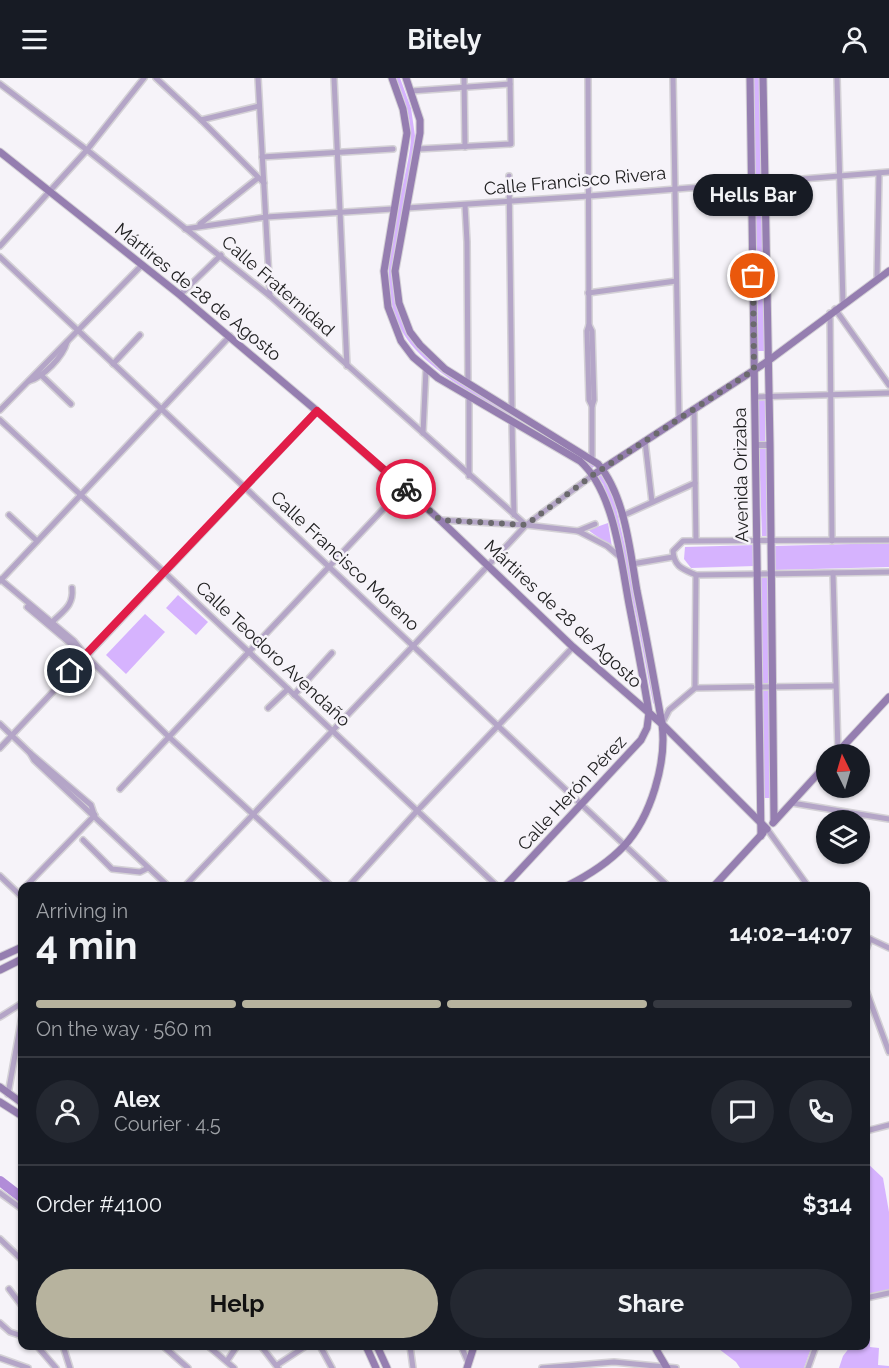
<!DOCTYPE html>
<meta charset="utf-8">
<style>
body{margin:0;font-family:Raleway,sans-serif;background:#242831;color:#f1f3f6;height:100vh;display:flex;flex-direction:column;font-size:22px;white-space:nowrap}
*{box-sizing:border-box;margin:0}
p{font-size:20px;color:#9ea1a6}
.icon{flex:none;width:33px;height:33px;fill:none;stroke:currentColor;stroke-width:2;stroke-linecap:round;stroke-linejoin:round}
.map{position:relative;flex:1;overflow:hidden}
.sheet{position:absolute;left:18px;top:804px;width:852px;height:468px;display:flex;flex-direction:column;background:#171b24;border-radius:12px;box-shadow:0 2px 4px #0004}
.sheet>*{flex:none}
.needle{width:39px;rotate:355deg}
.buttons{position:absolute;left:816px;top:666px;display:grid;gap:12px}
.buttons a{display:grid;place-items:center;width:54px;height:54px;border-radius:50%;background:#171b24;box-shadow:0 2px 4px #0004;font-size:30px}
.pin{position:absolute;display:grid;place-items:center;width:51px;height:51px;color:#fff;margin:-26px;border:3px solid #fff;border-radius:50%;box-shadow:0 2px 6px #0007}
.courier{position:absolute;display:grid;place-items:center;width:60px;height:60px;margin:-30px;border:4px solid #e11d48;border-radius:50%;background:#fff;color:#222;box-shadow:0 2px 8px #0007}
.bubble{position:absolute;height:42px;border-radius:21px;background:#171b24;box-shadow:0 2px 4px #0004;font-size:20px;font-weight:700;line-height:42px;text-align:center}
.summary em{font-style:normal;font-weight:700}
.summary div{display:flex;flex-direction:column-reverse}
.summary{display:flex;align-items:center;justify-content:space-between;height:102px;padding:0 18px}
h1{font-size:39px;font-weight:700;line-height:45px}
.bar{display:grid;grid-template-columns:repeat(4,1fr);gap:9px 6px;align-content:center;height:72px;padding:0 18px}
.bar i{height:8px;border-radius:4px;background:#363941}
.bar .selected{background:#b7b39e}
.bar p{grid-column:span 4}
.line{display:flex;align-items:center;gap:15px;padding:0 18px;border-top:2px solid #363941}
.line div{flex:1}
.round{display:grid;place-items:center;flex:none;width:63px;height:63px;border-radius:32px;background:#242831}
.button{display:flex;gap:12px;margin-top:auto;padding:12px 18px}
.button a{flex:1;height:69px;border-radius:36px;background:#b7b39e;color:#111;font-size:24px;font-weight:700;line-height:69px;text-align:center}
.button a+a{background:#242831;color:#f1f3f6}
header{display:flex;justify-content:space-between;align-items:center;height:78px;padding:0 18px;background:#171b24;font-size:27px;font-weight:700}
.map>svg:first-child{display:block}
.green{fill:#d6b3fe}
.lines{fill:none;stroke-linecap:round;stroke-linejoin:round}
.river{stroke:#b18cd8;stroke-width:10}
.minor-casing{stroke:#d4d1d6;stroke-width:8}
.tertiary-casing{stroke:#d4d1d6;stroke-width:8}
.secondary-casing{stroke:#d4d1d6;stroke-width:9}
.minor{stroke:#b4a5c7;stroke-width:5}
.tertiary{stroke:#b4a5c7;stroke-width:6}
.secondary{stroke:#957eb0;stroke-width:7}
.done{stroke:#6b6a6d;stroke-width:6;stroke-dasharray:0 10.8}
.route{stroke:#e11d48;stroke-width:8}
.labels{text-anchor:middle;stroke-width:5;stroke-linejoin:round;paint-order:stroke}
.street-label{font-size:18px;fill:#202021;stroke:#f6f3f9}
</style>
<header><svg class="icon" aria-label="menu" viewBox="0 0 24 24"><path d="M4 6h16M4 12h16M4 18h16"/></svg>Bitely<svg class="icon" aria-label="person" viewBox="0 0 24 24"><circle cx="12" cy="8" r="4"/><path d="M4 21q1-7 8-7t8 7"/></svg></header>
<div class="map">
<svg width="889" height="1290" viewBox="0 0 889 1290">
<rect width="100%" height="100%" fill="#f6f3f9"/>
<g class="green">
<path d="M396,0H400L411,30L415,58L410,94L393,182V209L401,241L416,267L432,283L469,308L572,367L595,388L592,390C540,345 461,321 415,271C372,224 392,157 404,102C407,87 411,71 411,57C410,36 404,19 396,0Z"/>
<path d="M753,0H761L762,97L755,98Z"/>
<path d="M761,107L766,273H758L754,108Z"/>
<path d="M758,321H765V366L758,365Z"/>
<path d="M759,370H767L768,458H762Z"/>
<path d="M602,395L608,404L614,421L642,541L659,631L653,625L637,542L609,422L603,406L598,399Z"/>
<path d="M608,445L612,469L588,452Z"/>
<path d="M889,465V489L774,492V468Z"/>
<path d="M755,467V488L691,490L684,481L685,469Z"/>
<path d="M759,498H768L769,606H761Z"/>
<path d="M178,517L208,544L196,557L166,530Z"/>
<path d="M145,536L165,554L126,596L106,577Z"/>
<path d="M761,612H769L770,720H762Z"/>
<path d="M866,1084L883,1100L889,1134V1212L866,1217Z"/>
<path d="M870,1259V1269L879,1270L878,1287L889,1288V1290H839L843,1278L850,1269L866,1268V1260Z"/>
<path d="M715,1268H812L804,1290H740L736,1284Z"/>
</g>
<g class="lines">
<path class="river" d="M0,1103L22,1120"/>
<defs>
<g id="minor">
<path d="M156,0L201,42L264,105"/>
<path d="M258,0L270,218"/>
<path d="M334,0L347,288"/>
<path d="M464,0L465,69"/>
<path d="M588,0L589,247L587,253L589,322L592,328"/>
<path d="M673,0L679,341"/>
<path d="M837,0L843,226"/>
<path d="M0,6L87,72L270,218L526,447"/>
<path d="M411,13L510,6"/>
<path d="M201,42L259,28"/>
<path d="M418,71L511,66L510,0"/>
<path d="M262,79L393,71"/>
<path d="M509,98L512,331"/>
<path d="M465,127L467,164L468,306"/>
<path d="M407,130L589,118L889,94"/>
<path d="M200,146L258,100"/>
<path d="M185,151L266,139L393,131"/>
<path d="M0,168L87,72L144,0"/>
<path d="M0,179L668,808"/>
<path d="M877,201L879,95"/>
<path d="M588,215L676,203"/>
<path d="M180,217L221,177"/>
<path d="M835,231L889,307"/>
<path d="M830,235L832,463"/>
<path d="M589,247L592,253L594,322L592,328V381"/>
<path d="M113,286L140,257"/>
<path d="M41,297L71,326"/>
<path d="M29,303C43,299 63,279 67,264"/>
<path d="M469,319V398"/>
<path d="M755,319L889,315"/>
<path d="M694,331L696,462"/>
<path d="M0,332L142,187"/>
<path d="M0,342L165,495L497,808"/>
<path d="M512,345L514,437"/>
<path d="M423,355L426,291"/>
<path d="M645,363L652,424"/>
<path d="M9,437L37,463"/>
<path d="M622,438L695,405"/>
<path d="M440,442L526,447L578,453L607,468L620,479"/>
<path d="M578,453L595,446"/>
<path d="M889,462L683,463L673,473C674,489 683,491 696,497L889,494"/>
<path d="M632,486L673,479"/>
<path d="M833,495L838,674"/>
<path d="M0,501L74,563L85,577L168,658L331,808"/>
<path d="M0,503L230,258"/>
<path d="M27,529L84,577"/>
<path d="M51,545C63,533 74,528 72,510"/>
<path d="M758,609L835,608"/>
<path d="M695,610L696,497"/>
<path d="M294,617L332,575"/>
<path d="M268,630L288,611"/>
<path d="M0,646L30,675L91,727L94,736"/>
<path d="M662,646L669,632L695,610L752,609"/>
<path d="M0,670L317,333"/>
<path d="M30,675L34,682L168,808"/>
<path d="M120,711L404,409"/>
<path d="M792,725L889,741"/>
<path d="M767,751L808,808"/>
<path d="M83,762L112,791L140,794L148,790"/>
<path d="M0,798L22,819"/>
<path d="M26,808L95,737"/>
<path d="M185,808L413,568L526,447L593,397"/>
<path d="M349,808L417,733L573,569"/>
<path d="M866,859L889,870"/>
<path d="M866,872L870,861"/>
<path d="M866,912L889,974"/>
<path d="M0,939L22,925"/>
<path d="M8,1016L22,938"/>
<path d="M866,1053L889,1047"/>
<path d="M0,1115L22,1131"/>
<path d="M0,1161L22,1182"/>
<path d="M9,1211L22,1228"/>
<path d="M866,1220L889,1215"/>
<path d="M0,1245L10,1254L22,1258"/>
<path d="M37,1268L56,1290"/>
<path d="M63,1268L70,1290"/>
<path d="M163,1268L188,1290"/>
<path d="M208,1268L234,1290"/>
<path d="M261,1268L278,1290"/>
<path d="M320,1268L332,1290"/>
<path d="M410,1268L413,1290"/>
<path d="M461,1268L468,1284"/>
<path d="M0,1280L28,1290"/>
<path d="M227,1283L237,1268"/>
<path d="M277,1287L306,1268"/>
<path d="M542,1290L614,1284L676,1290"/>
<path d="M808,1290L816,1268"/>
</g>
<path id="tertiary" d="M756,367H770"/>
<g id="secondary">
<path d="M392,0L403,31L407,55L384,193L388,229L401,263L413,279L438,300L580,383C614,413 621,483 629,526C636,562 643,598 649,635L647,650L641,662L505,808"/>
<path d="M406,0L420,42V55L395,193L399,225L410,254L420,267L445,291L598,386C625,417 630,473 637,513C646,557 654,601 662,646C667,684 651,739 624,768C609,784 587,798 567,808"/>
<path d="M750,0L761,758"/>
<path d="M763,0L770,367L774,743"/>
<path d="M0,74L180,217L317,333L440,442L573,569L662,646L767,751"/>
<path d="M593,397L768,283L889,193"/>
<path d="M836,676L889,619"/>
<path d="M773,745L826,687"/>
<path d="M714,808L763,755"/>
<path d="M0,879L22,869"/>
<path d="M0,892L22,881"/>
<path d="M0,1009L22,1025"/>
<path d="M0,1024L22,1038"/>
<path d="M366,1268L376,1290"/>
<path d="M377,1268L387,1290"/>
<path d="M654,1268L667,1290"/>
<path d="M467,1290L474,1268"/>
</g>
</defs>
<use href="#minor" class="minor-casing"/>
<use href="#tertiary" class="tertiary-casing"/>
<use href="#secondary" class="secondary-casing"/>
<use href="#minor" class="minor"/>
<use href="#tertiary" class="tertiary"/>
<use href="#secondary" class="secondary"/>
</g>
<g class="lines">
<path class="done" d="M406,411L440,442L526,447L593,397L754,292L753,198"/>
<path class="route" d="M70,593L317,333L406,411"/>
</g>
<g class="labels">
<g class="street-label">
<text transform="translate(575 103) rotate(-5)" y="6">Calle Francisco Rivera</text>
<text transform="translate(278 208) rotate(41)" y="6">Calle Fraternidad</text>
<text transform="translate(198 214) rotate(39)" y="6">Mártires de 28 de Agosto</text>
<text transform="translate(741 397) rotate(-91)" y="6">Avenida Orizaba</text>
<text transform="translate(345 483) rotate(43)" y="6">Calle Francisco Moreno</text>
<text transform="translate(563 536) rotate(43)" y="6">Mártires de 28 de Agosto</text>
<text transform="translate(273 576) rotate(43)" y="6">Calle Teodoro Avendaño</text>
<text transform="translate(572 715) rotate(-47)" y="6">Calle Herón Pérez</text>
</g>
</g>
</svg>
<div class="buttons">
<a><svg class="needle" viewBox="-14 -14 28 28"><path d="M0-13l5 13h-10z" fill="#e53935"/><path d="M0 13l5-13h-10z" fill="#9ea1a6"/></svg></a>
<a><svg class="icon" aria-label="layers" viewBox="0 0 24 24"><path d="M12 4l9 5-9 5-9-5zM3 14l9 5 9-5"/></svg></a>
</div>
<div class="pin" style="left:753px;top:198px;background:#ea580c"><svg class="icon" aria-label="bag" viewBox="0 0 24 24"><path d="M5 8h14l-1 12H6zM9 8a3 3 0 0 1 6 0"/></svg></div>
<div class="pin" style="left:70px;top:593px;background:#1f2937"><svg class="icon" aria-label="home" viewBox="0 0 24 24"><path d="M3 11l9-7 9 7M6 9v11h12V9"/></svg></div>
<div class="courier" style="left:406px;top:411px"><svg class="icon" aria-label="bike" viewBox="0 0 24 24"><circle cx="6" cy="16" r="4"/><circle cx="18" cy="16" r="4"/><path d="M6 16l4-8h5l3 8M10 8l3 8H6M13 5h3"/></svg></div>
<div class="bubble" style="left:693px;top:96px;width:120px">Hells Bar</div>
<section class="sheet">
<div class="summary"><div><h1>4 min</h1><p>Arriving in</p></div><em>14:02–14:07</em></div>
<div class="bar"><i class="selected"></i><i class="selected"></i><i class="selected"></i><i></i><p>On the way · 560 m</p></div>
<div class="line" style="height:108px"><a class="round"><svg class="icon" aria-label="person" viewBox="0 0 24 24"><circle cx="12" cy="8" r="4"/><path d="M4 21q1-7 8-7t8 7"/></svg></a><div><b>Alex</b><p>Courier · 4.5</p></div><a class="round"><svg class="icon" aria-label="chat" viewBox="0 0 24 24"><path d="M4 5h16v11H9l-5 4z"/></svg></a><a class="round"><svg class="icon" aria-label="phone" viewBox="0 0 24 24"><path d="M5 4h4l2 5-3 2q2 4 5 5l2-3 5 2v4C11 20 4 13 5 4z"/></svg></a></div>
<div class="line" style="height:78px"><div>Order #4100</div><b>$314</b></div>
<div class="button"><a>Help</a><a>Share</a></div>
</section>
</div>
